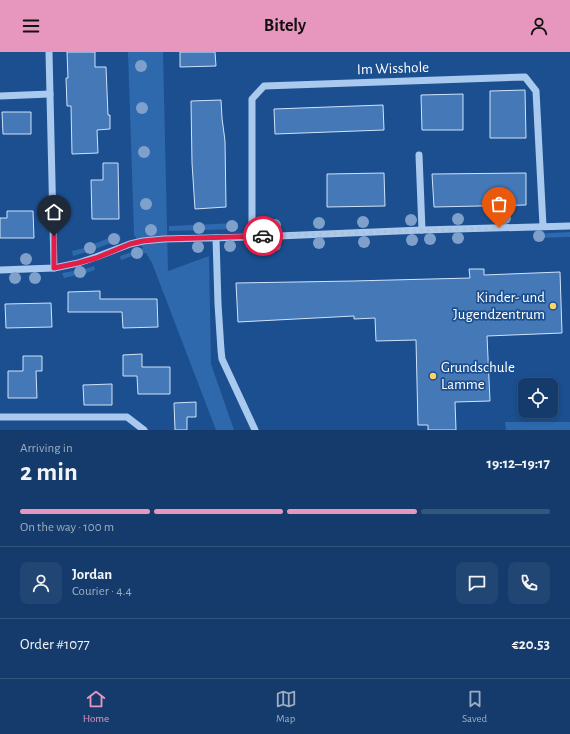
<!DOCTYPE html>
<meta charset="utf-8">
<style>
body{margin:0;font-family:"Alegreya Sans",sans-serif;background:#214673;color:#f1f3f6;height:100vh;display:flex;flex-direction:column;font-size:15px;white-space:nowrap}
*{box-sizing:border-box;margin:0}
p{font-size:13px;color:#9dadc1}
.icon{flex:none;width:22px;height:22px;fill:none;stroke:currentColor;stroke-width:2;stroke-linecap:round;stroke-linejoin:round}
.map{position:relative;height:378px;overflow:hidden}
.panel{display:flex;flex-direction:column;background:#143b6b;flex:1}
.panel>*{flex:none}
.tools{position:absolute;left:518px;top:326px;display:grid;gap:8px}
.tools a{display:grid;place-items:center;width:40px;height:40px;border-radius:8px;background:#143b6b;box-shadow:0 2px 6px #0003,0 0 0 1px #33557e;font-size:20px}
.pin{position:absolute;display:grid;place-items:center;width:34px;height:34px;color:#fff;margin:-41px -17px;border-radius:50% 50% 50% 0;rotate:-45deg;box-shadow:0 0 4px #0007}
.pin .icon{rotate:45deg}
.courier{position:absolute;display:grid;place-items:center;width:40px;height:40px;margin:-20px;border:3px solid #e11d48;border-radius:50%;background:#fff;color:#222;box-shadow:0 1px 5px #0007}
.headline em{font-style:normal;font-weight:700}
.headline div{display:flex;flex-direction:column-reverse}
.headline{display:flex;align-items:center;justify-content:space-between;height:68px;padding:0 20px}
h1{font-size:26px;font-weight:700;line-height:30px}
.bar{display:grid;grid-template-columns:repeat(4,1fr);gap:6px 4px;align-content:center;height:48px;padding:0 20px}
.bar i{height:5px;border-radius:3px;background:#33557e}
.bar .current{background:#e797bd}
.bar p{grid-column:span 4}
.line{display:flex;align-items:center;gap:10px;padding:0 20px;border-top:1px solid #33557e}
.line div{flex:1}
.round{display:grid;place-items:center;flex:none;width:42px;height:42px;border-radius:8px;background:#214673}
header{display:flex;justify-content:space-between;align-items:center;height:52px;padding:0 20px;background:#e797bd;color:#111;font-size:18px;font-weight:700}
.tab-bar{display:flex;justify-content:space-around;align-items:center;height:56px;border-top:1px solid #33557e;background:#143b6b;font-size:11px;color:#9dadc1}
.tab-bar a{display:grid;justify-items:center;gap:2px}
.tab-bar .current{color:#e797bd}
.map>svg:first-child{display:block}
.green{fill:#2e69ad}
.building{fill:#4478b7;stroke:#cfe3fa}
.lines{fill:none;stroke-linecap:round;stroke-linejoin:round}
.minor{stroke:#a9c9ee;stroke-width:7}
.tree{fill:#7ea0ca}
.done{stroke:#afc1d8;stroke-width:4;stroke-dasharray:0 7.2}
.route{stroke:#e11d48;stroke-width:5}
.poi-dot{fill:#ffd166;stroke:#1b4f8f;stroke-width:1.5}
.labels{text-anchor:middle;stroke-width:3.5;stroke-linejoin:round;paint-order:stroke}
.street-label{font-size:15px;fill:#fff;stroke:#1b4f8f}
.poi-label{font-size:15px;fill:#fff;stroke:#1b4f8f;text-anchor:end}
</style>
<header><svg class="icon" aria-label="menu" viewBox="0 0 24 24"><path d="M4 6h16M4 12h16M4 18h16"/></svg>Bitely<svg class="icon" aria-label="person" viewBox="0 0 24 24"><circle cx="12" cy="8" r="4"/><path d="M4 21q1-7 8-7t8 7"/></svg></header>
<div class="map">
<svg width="570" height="378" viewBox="0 0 570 378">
<rect width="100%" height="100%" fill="#1b4f8f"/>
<g class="green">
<path d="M128,0H163L168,219L209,204L211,312L234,378H216L152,211L146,201L135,203L121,208L120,204L143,196L134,183Z"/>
<path d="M238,171V177L169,179V174Z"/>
<path d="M570,180V185L535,186V182Z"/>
<path d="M119,182L121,187L90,199L73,204L72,199L84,196Z"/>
<path d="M94,214L95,218L86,221L64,226L62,221L85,217Z"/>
<path d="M505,370H570V378H506Z"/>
</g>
<g class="building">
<path d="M67,0H95V15H106L108,63H110V77L97,78L98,101L72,102L71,54H67L66,26H68Z"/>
<path d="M180,0H215L216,14L180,15Z"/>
<path d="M525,38L526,86H490V39Z"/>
<path d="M463,42V78H422L421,43Z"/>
<path d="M221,48L222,66L225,89L226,155L195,157L192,111L191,49Z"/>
<path d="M383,53L384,78L275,82L274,57Z"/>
<path d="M2,60H31V82H3Z"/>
<path d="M103,111H118L119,167H92L91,128H103Z"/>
<path d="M384,121L385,154L327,155V122Z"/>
<path d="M526,121V153L434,155L432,122Z"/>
<path d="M7,159H33L34,186H0V166H7Z"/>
<path d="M469,217H484V223L560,220L562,281L487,284L490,349L455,350L456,378H428V373H418L416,288L376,289L375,266L354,267V264L238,270L236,231L353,229L470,226Z"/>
<path d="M100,239V247H157L158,275L123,276L122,260H68V240Z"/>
<path d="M51,251L52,275L6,276L5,252Z"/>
<path d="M142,302V315H170V342H138L137,324H123V303Z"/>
<path d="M23,304H42V319H36L37,346H8V319H23Z"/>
<path d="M112,332V353H84L83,333Z"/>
<path d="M196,350V365H187V378H175L174,351Z"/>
</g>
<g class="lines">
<g class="minor">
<path d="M49,0L54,216"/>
<path d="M0,44L50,42"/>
<path d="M419,103L422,178"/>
<path d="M252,185V47L264,34L525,25L536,39L543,174"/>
<path d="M216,186L218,252L221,298L222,307L255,378"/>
<path d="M0,218L54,216L78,211L96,205L130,192L143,189L164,187L252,185L422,178L570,174"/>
<path d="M0,365H127L144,378"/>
</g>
</g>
<g class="tree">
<circle cx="141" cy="14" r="6"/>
<circle cx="142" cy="56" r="6"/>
<circle cx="144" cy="100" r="6"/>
<circle cx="146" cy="152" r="6"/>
<circle cx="505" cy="166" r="6"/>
<circle cx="458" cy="167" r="6"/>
<circle cx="411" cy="168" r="6"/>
<circle cx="363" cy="170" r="6"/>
<circle cx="319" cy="171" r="6"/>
<circle cx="275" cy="173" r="6"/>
<circle cx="232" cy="174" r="6"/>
<circle cx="199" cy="176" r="6"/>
<circle cx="151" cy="178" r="6"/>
<circle cx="539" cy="184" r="6"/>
<circle cx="458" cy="186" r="6"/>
<circle cx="114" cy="187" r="6"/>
<circle cx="430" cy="187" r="6"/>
<circle cx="412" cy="188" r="6"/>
<circle cx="364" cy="190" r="6"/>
<circle cx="319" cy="191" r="6"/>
<circle cx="275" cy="193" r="6"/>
<circle cx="230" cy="194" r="6"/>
<circle cx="198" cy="195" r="6"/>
<circle cx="90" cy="196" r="6"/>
<circle cx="137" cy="201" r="6"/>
<circle cx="26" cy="207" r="6"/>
<circle cx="80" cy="220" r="6"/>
<circle cx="15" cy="226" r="6"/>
<circle cx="35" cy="226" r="6"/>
</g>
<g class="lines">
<path class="done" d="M263,184L499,176"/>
<path class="route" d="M54,184V216L78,211L96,206L130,192L143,189L164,187L263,184"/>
</g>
<g class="poi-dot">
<circle cx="553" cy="254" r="4"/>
<circle cx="433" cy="324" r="4"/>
</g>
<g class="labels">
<g class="street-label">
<text transform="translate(393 16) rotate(-2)" y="5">Im Wisshole</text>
</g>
<g class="poi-label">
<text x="545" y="250">Kinder- und<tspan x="545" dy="17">Jugendzentrum</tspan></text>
<text x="441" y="320" text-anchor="start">Grundschule<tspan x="441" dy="17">Lamme</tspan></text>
</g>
</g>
</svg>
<div class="tools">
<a><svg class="icon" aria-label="locate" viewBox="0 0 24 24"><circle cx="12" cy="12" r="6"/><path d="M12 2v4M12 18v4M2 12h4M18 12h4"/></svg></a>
</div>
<div class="pin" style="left:499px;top:176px;background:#ea580c"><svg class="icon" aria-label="bag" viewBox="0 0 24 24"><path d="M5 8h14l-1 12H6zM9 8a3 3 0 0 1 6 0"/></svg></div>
<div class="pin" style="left:54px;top:184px;background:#1f2937"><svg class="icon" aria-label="home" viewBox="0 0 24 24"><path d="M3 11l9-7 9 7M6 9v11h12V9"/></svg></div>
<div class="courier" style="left:263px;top:184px"><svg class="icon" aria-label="car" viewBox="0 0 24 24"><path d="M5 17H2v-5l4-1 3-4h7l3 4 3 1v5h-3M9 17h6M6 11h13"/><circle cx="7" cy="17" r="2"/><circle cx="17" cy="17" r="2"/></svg></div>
</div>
<section class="panel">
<div class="headline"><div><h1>2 min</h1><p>Arriving in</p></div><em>19:12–19:17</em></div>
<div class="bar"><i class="current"></i><i class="current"></i><i class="current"></i><i></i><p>On the way · 100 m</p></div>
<div class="line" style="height:72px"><a class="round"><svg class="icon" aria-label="person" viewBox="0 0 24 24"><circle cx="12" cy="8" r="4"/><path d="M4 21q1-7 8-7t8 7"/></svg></a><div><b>Jordan</b><p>Courier · 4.4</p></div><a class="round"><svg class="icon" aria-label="chat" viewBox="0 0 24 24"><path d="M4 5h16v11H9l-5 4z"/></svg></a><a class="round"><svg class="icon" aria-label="phone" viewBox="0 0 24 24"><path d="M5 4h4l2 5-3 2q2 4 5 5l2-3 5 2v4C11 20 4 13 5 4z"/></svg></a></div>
<div class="line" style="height:52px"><div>Order #1077</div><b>€20.53</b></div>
</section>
<nav class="tab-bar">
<a class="current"><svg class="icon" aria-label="home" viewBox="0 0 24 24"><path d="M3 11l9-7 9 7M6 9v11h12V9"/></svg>Home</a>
<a><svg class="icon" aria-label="map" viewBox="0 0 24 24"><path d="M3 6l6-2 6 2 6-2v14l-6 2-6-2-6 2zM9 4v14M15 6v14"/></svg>Map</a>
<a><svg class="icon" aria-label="saved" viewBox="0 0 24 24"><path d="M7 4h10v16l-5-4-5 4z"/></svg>Saved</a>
</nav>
